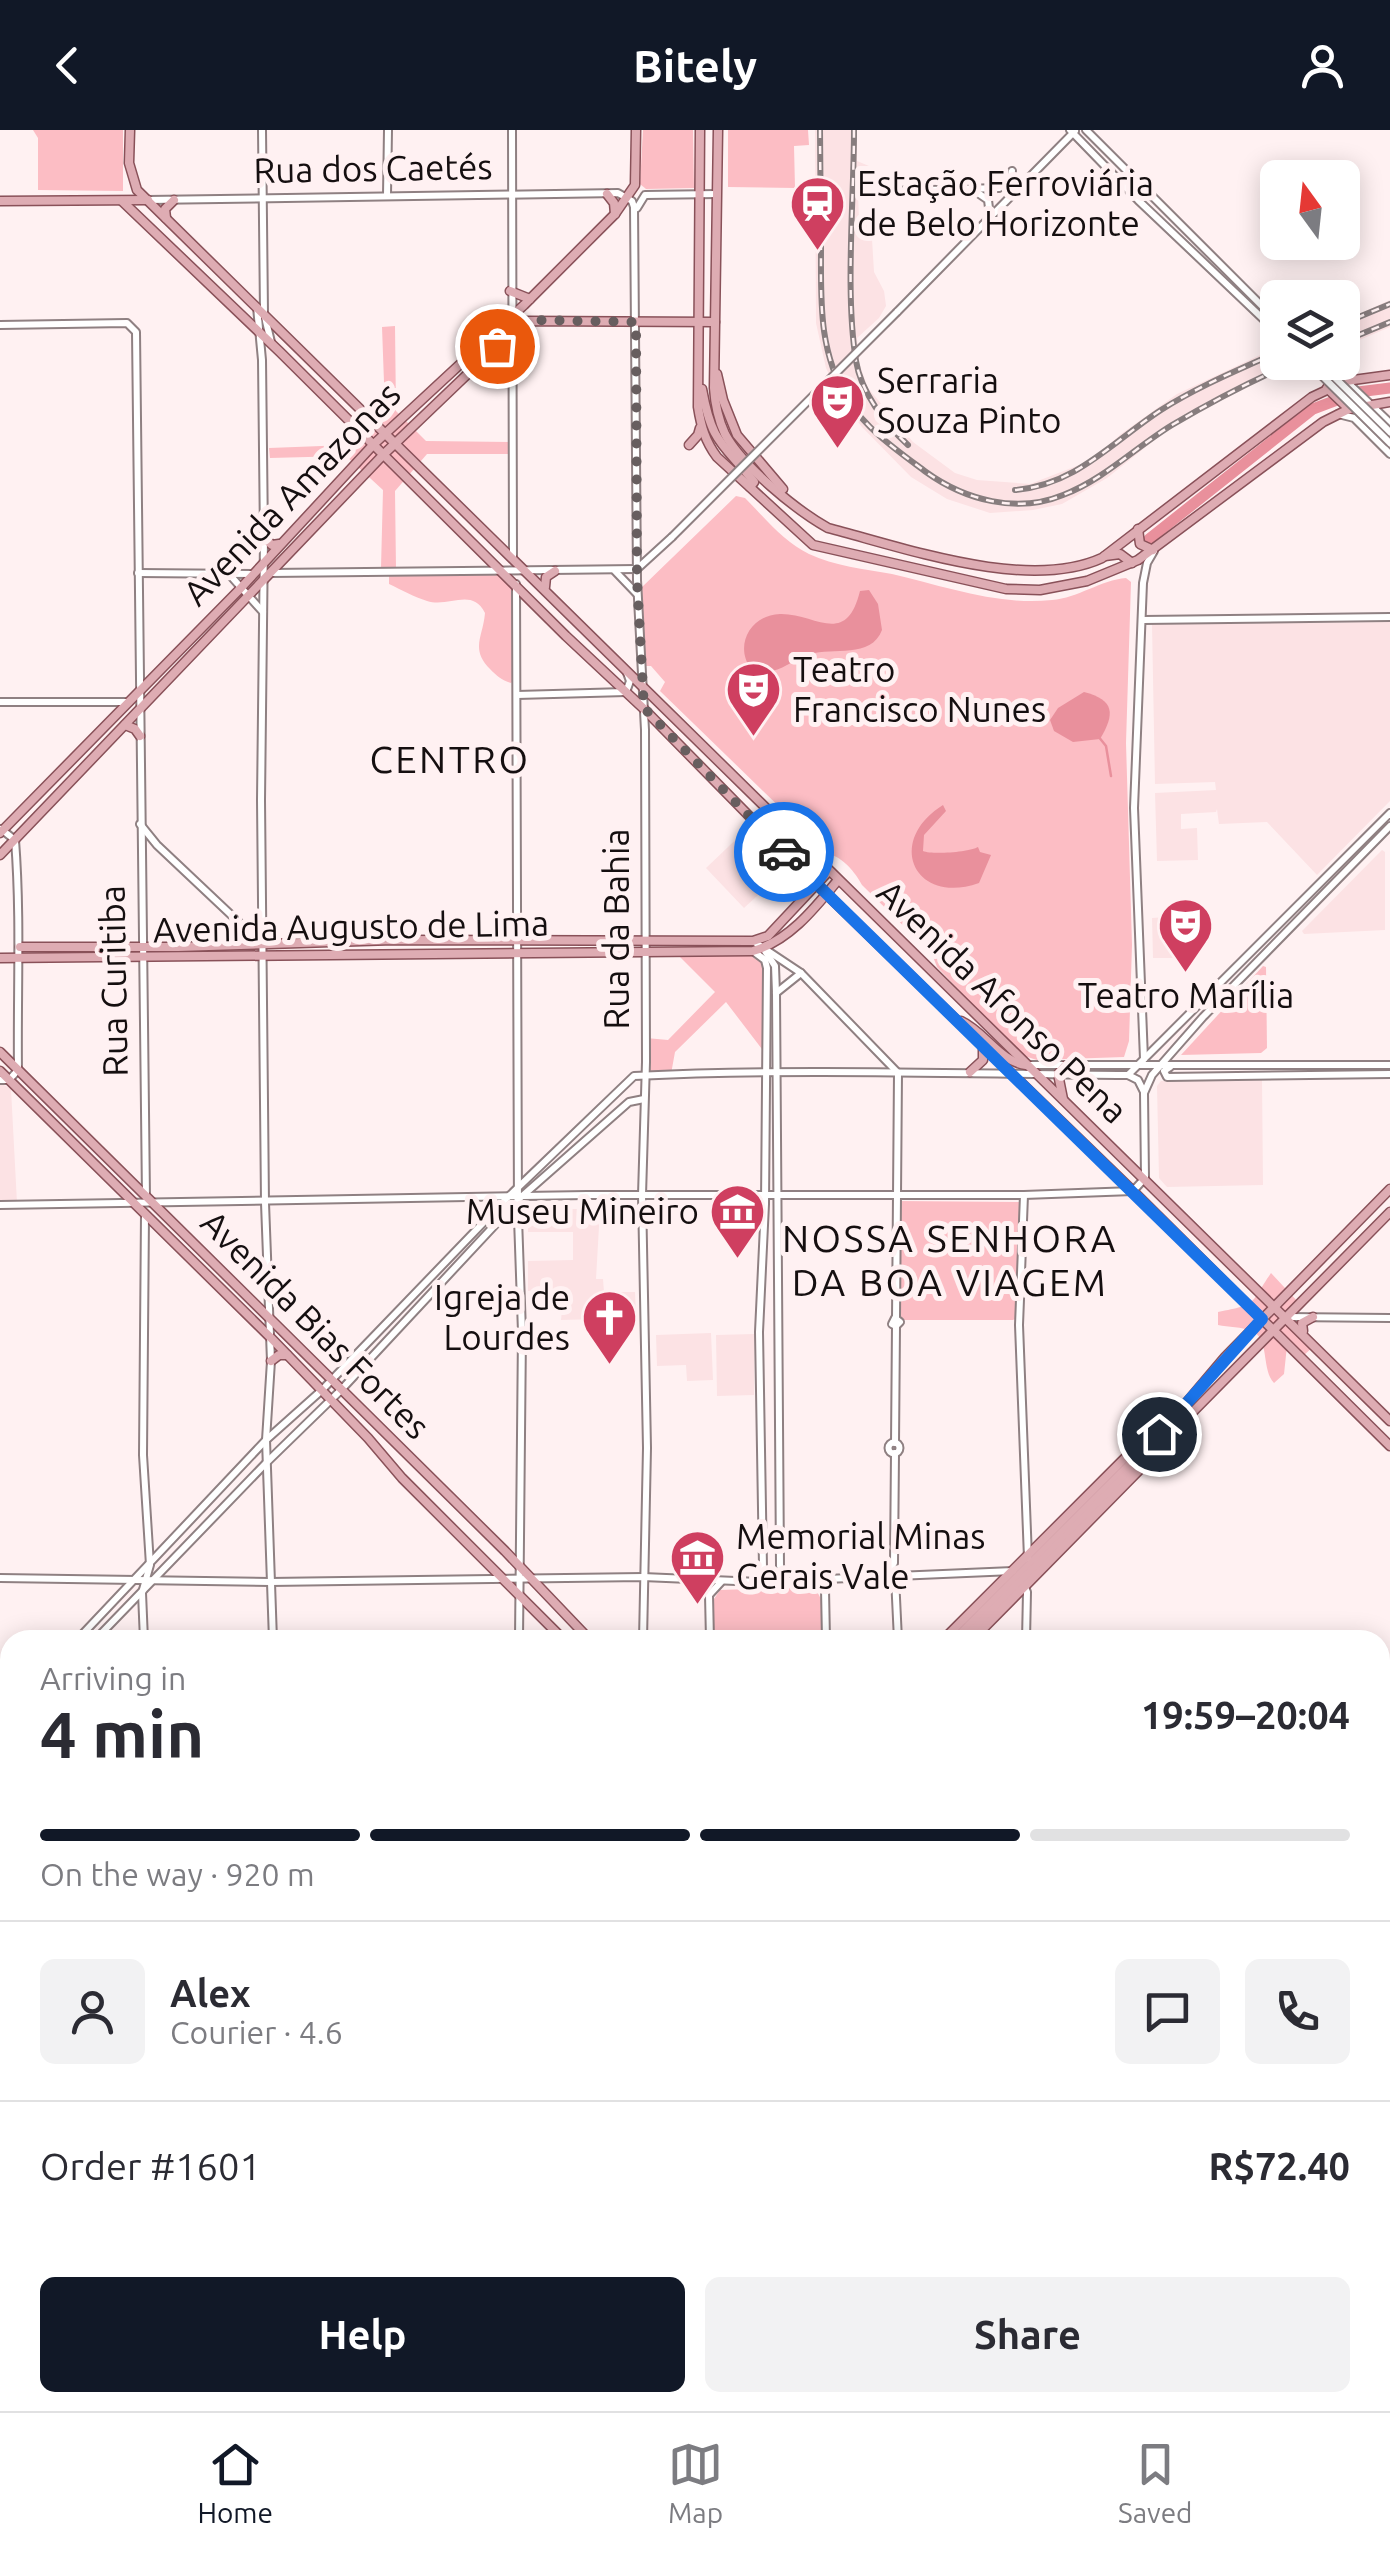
<!DOCTYPE html>
<meta charset="utf-8">
<style>
body{margin:0;font-family:Ubuntu,sans-serif;background:#f2f2f3;color:#2b2b33;height:100vh;display:flex;flex-direction:column;font-size:38px;white-space:nowrap}
*{box-sizing:border-box;margin:0}
p{font-size:32px;color:#7c7c81}
.icon{flex:none;width:55px;height:55px;fill:none;stroke:currentColor;stroke-width:2;stroke-linecap:round;stroke-linejoin:round}
.map{position:relative;flex:1;overflow:hidden}
.details{position:absolute;left:0px;top:1500px;width:1390px;height:782px;display:flex;flex-direction:column;background:#fff;border-radius:30px 30px 0 0;box-shadow:0 5px 25px #0003}
.details>*{flex:none}
.needle{width:65px;rotate:345deg}
.tools{position:absolute;left:1260px;top:30px;display:grid;gap:20px}
.tools a{display:grid;place-items:center;width:100px;height:100px;border-radius:15px;background:#fff;box-shadow:0 5px 25px #0003;font-size:50px}
.pin{position:absolute;display:grid;place-items:center;width:85px;height:85px;color:#fff;margin:-42px;border:5px solid #fff;border-radius:50%;box-shadow:0 2px 10px #0007}
.courier{position:absolute;display:grid;place-items:center;width:100px;height:100px;margin:-50px;border:8px solid #1a73e8;border-radius:50%;background:#fff;color:#222;box-shadow:0 2px 12px #0007}
.headline em{font-style:normal;font-weight:700}
.headline div{display:flex;flex-direction:column-reverse}
.headline{display:flex;align-items:center;justify-content:space-between;height:170px;padding:0 40px}
h1{font-size:65px;font-weight:700;line-height:75px}
.bar{display:grid;grid-template-columns:repeat(4,1fr);gap:15px 10px;align-content:center;height:120px;padding:0 40px}
.bar i{height:12px;border-radius:8px;background:#e1e1e2}
.bar .selected{background:#111827}
.bar p{grid-column:span 4}
.line{display:flex;align-items:center;gap:25px;padding:0 40px;border-top:2px solid #e1e1e2}
.line div{flex:1}
.round{display:grid;place-items:center;flex:none;width:105px;height:105px;border-radius:15px;background:#f2f2f3}
.cta{display:flex;gap:20px;margin-top:auto;padding:20px 40px}
.cta a{flex:1;height:115px;border-radius:15px;background:#111827;color:#fff;font-size:40px;font-weight:700;line-height:115px;text-align:center}
.cta a+a{background:#f2f2f3;color:#2b2b33}
header{display:flex;justify-content:space-between;align-items:center;height:130px;padding:0 40px;background:#111827;color:#fff;font-size:45px;font-weight:700}
.tabs{display:flex;justify-content:space-around;align-items:center;height:140px;border-top:2px solid #e1e1e2;background:#fff;font-size:28px;color:#7c7c81}
.tabs a{display:grid;justify-items:center;gap:5px}
.tabs .selected{color:#111827}
.map>svg:first-child{display:block}
.built{fill:#fce2e4}
.green{fill:#fcbdc4}
.water{fill:#e9909c}
.lines{fill:none;stroke-linecap:round;stroke-linejoin:round}
.stream{stroke:#e9909c;stroke-width:2.5}
.river{stroke:#e9909c;stroke-width:11}
.minor-casing{stroke:#8f8082;stroke-width:10}
.major-casing{stroke:#895159;stroke-width:11}
.minor{stroke:#fff;stroke-width:6}
.major{stroke:#deacb3;stroke-width:8}
.rail-casing{stroke:#877d7e;stroke-width:6}
.rail{stroke:#fff1f2;stroke-width:2.5;stroke-dasharray:8;stroke-linecap:butt}
.minor-bridge-casing{stroke:#8f8082;stroke-width:10;stroke-linecap:butt}
.minor-bridge{stroke:#fff;stroke-width:6}
.done{stroke:#675e5f;stroke-width:10;stroke-dasharray:0 18}
.route{stroke:#1a73e8;stroke-width:12}
.labels{text-anchor:middle;stroke-width:10;stroke-linejoin:round;paint-order:stroke}
.street-label{font-size:35px;fill:#150f10;stroke:#fff1f2}
.poi-label{font-size:35px;fill:#150f10;stroke:#fff1f2;text-anchor:start}
.neighbourhood-label{font-size:38px;letter-spacing:2.5px;fill:#150f10;stroke:#fff1f2}
</style>
<header><svg class="icon" aria-label="back" viewBox="0 0 24 24"><path d="M15 5l-7 7 7 7"/></svg>Bitely<svg class="icon" aria-label="person" viewBox="0 0 24 24"><circle cx="12" cy="8" r="4"/><path d="M4 21q1-7 8-7t8 7"/></svg></header>
<div class="map">
<svg width="1390" height="2281" viewBox="0 0 1390 2281">
<rect width="100%" height="100%" fill="#fff1f2"/>
<g class="built">
<path d="M815,0H857V31L869,36L870,59L858,62L859,91L871,92L874,142L884,161L886,176L879,188L857,208L859,233L868,258L913,312L955,343L977,350L1030,354L1092,330L1121,304L1177,264L1258,226L1277,218L1278,232L1300,233L1235,261L1182,288L1107,348L1062,374L1033,380L990,383L947,369L911,347L862,297L844,275L826,238L816,193Z"/>
<path d="M1390,170V197L1343,217V191Z"/>
<path d="M1390,492V671L1317,745L1267,692L1219,694L1217,679L1216,682L1181,684V699L1197,698L1198,730L1157,731L1155,663L1216,660L1215,652L1155,654L1152,494Z"/>
<path d="M749,697L787,738L744,778L706,738Z"/>
<path d="M1382,720L1385,722V800L1304,804L1302,801Z"/>
<path d="M1196,785L1190,802V828H1153L1152,788Z"/>
<path d="M1262,949L1263,1055L1167,1057L1159,1048L1157,956L1161,951Z"/>
<path d="M0,953L11,959L17,1073H0Z"/>
<path d="M532,1079H600L596,1149H603L604,1162H635L636,1188L561,1190L564,1160L528,1161V1131L573,1130V1102H528V1084Z"/>
<path d="M711,1203L713,1250L687,1251L686,1235L657,1236L656,1205Z"/>
<path d="M754,1204V1265L717,1266L716,1205Z"/>
</g>
<g class="green">
<path d="M33,0H123V61L38,60V8Z"/>
<path d="M643,0H693L694,58L646,59L640,54Z"/>
<path d="M728,0H808L809,15L794,16L795,58L728,57Z"/>
<path d="M395,196L396,281L426,311L510,312V324H427L395,361L396,439L381,438L383,360L346,326L270,328L269,318L348,315L385,280L382,197Z"/>
<path d="M736,366L745,368C765,388 783,411 809,424C834,436 865,439 892,444C944,456 998,476 1052,470C1078,468 1101,450 1126,448L1131,452L1126,613L1132,815L1129,911L1124,927L1037,930L1021,925L937,837L932,824L862,755C855,742 843,727 828,724L660,561L665,552L651,536H644L641,458Z"/>
<path d="M389,441H501L514,452V550L511,553C501,550 497,546 490,539C470,519 483,507 485,483C472,457 449,478 427,471C414,467 402,460 389,454Z"/>
<path d="M673,820L753,821L765,830V923L726,872L675,922L671,944L645,945L646,908L668,910L715,862Z"/>
<path d="M1263,836L1266,837L1267,918L1261,923L1181,925Z"/>
<path d="M897,1071L1024,1072L1021,1186L1013,1190H900L896,1187Z"/>
<path d="M1271,1143L1299,1173L1286,1186L1315,1215L1302,1227L1287,1216L1284,1244L1274,1253C1261,1239 1270,1209 1252,1201C1242,1197 1228,1197 1218,1195V1182C1259,1174 1249,1175 1271,1143Z"/>
<path d="M810,1457C828,1464 822,1493 822,1510H714V1469L720,1460Z"/>
</g>
<g class="water">
<path d="M869,460L878,474L882,500C871,529 833,517 810,524C785,532 781,547 751,539C734,516 750,485 780,484C815,483 846,518 860,461Z"/>
<path d="M1084,562C1115,570 1115,584 1100,609L1073,612L1054,601L1050,590L1058,578Z"/>
<path d="M943,675L946,681L924,705L923,721C932,725 970,722 978,717L980,722L991,725L979,753C914,776 885,711 943,675Z"/>
</g>
<g class="lines">
<path class="stream" d="M1098,606L1106,616L1111,646"/>
<path class="river" d="M1149,409L1313,279L1358,262L1390,258"/>
<defs>
<g id="minor">
<path d="M262,0L264,183L271,212"/>
<path d="M512,0L513,427"/>
<path d="M1070,0L1138,70L1278,203"/>
<path d="M1086,0L1278,192"/>
<path d="M891,61L999,58L1010,50L1012,41"/>
<path d="M975,61L988,70L990,86"/>
<path d="M387,65L388,0"/>
<path d="M148,70L618,63L632,71L634,77L637,450L645,600L646,932L642,1065L647,1318L643,1510"/>
<path d="M637,78L645,65L717,64"/>
<path d="M257,177L262,230L264,408L261,670L265,1073L271,1231L266,1310L273,1510"/>
<path d="M897,182L1075,1"/>
<path d="M0,195L127,193L136,202L146,1067"/>
<path d="M1346,251L1390,293"/>
<path d="M1338,284L1354,288L1390,324"/>
<path d="M638,438L672,407"/>
<path d="M615,441L637,464"/>
<path d="M138,443L253,444"/>
<path d="M270,443L637,439"/>
<path d="M229,444L263,482"/>
<path d="M516,454L518,1088L522,1202L519,1510"/>
<path d="M1143,490L1390,487"/>
<path d="M517,565L626,562L630,551L627,543"/>
<path d="M0,572H129"/>
<path d="M140,694L157,715L262,814"/>
<path d="M753,811L801,843L898,943L896,1188"/>
<path d="M763,818L775,836L776,863L780,1436L786,1449"/>
<path d="M753,821L765,830L767,838L765,1074L759,1202L763,1437L759,1452"/>
<path d="M776,863L801,843"/>
<path d="M1144,929L1134,678L1143,453L1147,433L1154,421"/>
<path d="M1027,935H1390"/>
<path d="M1170,937L1164,941L1167,947L1390,944"/>
<path d="M1128,945L1390,683"/>
<path d="M1128,945L1138,950L1144,962"/>
<path d="M0,950H9L18,940C17,863 21,787 15,710L1,699"/>
<path d="M1024,1065L1019,1195L1028,1428"/>
<path d="M0,1075L587,1065H1024L1133,1061L1145,1048L1144,963L1152,945L1203,887L1390,696"/>
<path d="M1287,1187L1390,1188"/>
<path d="M895,1188L900,1192L896,1196L892,1194Z"/>
<circle cx="894" cy="1318" r="5.5"/>
<path d="M895,1313L896,1196"/>
<path d="M887,1444L894,1433L895,1323"/>
<path d="M895,1447L898,1510"/>
<path d="M0,1448L270,1452L643,1447L759,1452L1013,1441"/>
<path d="M817,1449L825,1459L826,1510"/>
<path d="M1023,1452L1027,1462L1026,1510"/>
<path d="M77,1510L266,1310L322,1260L507,1068L634,946C798,938 963,944 1128,945"/>
<path d="M95,1510L268,1331L341,1260L520,1068L629,972L644,969"/>
<path d="M144,1510L142,1463L150,1435L143,1325L145,1084"/>
<path d="M710,1510L709,1465L721,1452"/>
<path d="M1380,1563H1390"/>
<path d="M0,1587L10,1577"/>
<path d="M0,1606L10,1596"/>
<path d="M1380,1691L1390,1690"/>
<path d="M1380,2202L1390,2203"/>
<path d="M527,2272L528,2281"/>
<path d="M651,2272V2281"/>
<path d="M902,2272V2281"/>
<path d="M1033,2272V2281"/>
<path d="M75,2281V2272"/>
<path d="M84,2281V2272"/>
</g>
<g id="major">
<path d="M130,0L129,33L137,60L1390,1291"/>
<path d="M700,0L698,277C701,296 705,311 717,327L813,415L1006,459L1040,460L1087,451L1138,430L1323,292L1349,279L1390,272"/>
<path d="M718,0L714,258C715,274 718,289 725,304C742,336 796,380 828,398C905,418 1028,462 1102,428L1312,267L1346,251L1390,245"/>
<path d="M607,64L614,73L615,84"/>
<path d="M0,71L148,70"/>
<path d="M122,71L280,222L566,506L643,578L817,755L1133,1061L1390,1316"/>
<path d="M166,88L165,79L174,70"/>
<path d="M510,161L530,169"/>
<path d="M717,244L723,270L737,305L783,359"/>
<path d="M1327,258L1349,279"/>
<path d="M702,259C712,314 722,312 754,352L750,357"/>
<path d="M689,315L698,305L700,298"/>
<path d="M1138,399L1140,414L1153,420"/>
<path d="M264,408L272,415L279,414"/>
<path d="M1105,426L1120,424L1132,433"/>
<path d="M545,457L546,447L555,441"/>
<path d="M125,595L135,599L140,606"/>
<path d="M0,703L238,461L374,314L524,175L615,84L635,55L636,0"/>
<path d="M0,725L384,324L523,191L715,192"/>
<path d="M20,817H178L393,810L753,811L768,806L828,742"/>
<path d="M0,828L753,821C789,811 815,778 838,750"/>
<path d="M961,891C985,902 1000,932 1026,935"/>
<path d="M0,922L505,1421L590,1510"/>
<path d="M0,941L271,1208L368,1308L402,1348L564,1510"/>
<path d="M970,942L983,930V914"/>
<path d="M1063,969L1058,944L1065,936"/>
<path d="M1303,1201L1302,1193L1313,1187"/>
<path d="M271,1231L279,1225H287"/>
<path d="M943,1510L1137,1316L1163,1296"/>
<path d="M954,1510L1159,1305L1225,1227L1390,1059"/>
<path d="M963,1510L1139,1332"/>
<path d="M972,1510L1167,1312L1171,1304L1390,1082"/>
<path d="M1380,1827L1390,1816"/>
<path d="M1380,1846L1390,1836"/>
<path d="M0,2071H10"/>
<path d="M0,2082H10"/>
<path d="M1380,2181L1390,2177"/>
<path d="M1380,2193L1390,2190"/>
<path d="M340,2272L349,2281"/>
<path d="M362,2272L370,2281"/>
<path d="M935,2281L943,2272"/>
<path d="M951,2281L959,2272"/>
<path d="M1117,2281L1139,2272"/>
<path d="M1156,2281L1177,2272"/>
</g>
</defs>
<use href="#minor" class="minor-casing"/>
<use href="#major" class="major-casing"/>
<use href="#minor" class="minor"/>
<use href="#major" class="major"/>
<defs>
<g id="rail">
<path d="M820,0C820,38 821,76 821,115C821,170 818,221 848,270C867,300 898,321 926,342C965,370 1017,384 1063,365C1103,350 1136,317 1172,295C1211,272 1253,250 1295,232"/>
<path d="M854,0C854,70 845,163 856,231C861,262 885,294 908,315"/>
<path d="M1342,194L1390,174"/>
<path d="M1342,212L1390,192"/>
<path d="M1015,360C1076,355 1112,312 1161,280C1197,257 1238,240 1278,222"/>
</g>
</defs>
<use href="#rail" class="rail-casing"/>
<use href="#rail" class="rail"/>
<defs>
<g id="minor-bridge">
<path d="M1308,232L1390,313"/>
<path d="M1319,232L1390,302"/>
<path d="M672,407L897,182"/>
</g>
</defs>
<use href="#minor-bridge" class="minor-bridge-casing"/>
<use href="#minor-bridge" class="minor-bridge"/>
</g>
<g class="lines">
<path class="done" d="M497,216L528,190L636,192L637,450L644,578L784,722"/>
<path class="route" d="M784,722L1262,1189L1159,1304"/>
</g>
<defs>
<symbol id="station-pin" viewBox="-11 -11 22 30"><path d="M0 17L-7.5 6A9.5 9.5 0 1 1 7.5 6Z" fill="#cf3f60" stroke="#fff1f2"/><path d="M-3-6H3Q5-6 5-4V2Q5 4 3 4L4.5 6H3L1.5 4h-3L-3 6H-4.5L-3 4Q-5 4-5 2V-4Q-5-6-3-6ZM-3.5-4v3h7v-3ZM-3.5 1v1.5H-2V1ZM2 1v1.5H3.5V1Z" fill="#fff"/></symbol>
<symbol id="theatre-pin" viewBox="-11 -11 22 30"><path d="M0 17L-7.5 6A9.5 9.5 0 1 1 7.5 6Z" fill="#cf3f60" stroke="#fff1f2"/><path d="M-5-5.5Q0-4 5-5.5V0Q5 5 0 6Q-5 5-5 0ZM-3.3-2.5H-1v1.5H-3.3ZM1-2.5H3.3v1.5H1ZM-2.8 1Q0 5.5 2.8 1Z" fill="#fff"/></symbol>
<symbol id="museum-pin" viewBox="-11 -11 22 30"><path d="M0 17L-7.5 6A9.5 9.5 0 1 1 7.5 6Z" fill="#cf3f60" stroke="#fff1f2"/><path d="M0-6L6-3V-2H-6V-3ZM-5-1h2V3h-2ZM-1-1h2V3h-2ZM3-1h2V3H3ZM-6 4H6V6H-6Z" fill="#fff"/></symbol>
<symbol id="church-pin" viewBox="-11 -11 22 30"><path d="M0 17L-7.5 6A9.5 9.5 0 1 1 7.5 6Z" fill="#cf3f60" stroke="#fff1f2"/><path d="M-1.2-6h2.4v3.5h3.3v2.4h-3.3V6h-2.4V-.1h-3.3v-2.4h3.3Z" fill="#fff"/></symbol>
</defs>
<g fill-rule="evenodd">
<use href="#station-pin" x="786" y="42" width="63" height="86"/>
<use href="#theatre-pin" x="806" y="240" width="63" height="86"/>
<use href="#theatre-pin" x="722" y="528" width="63" height="86"/>
<use href="#theatre-pin" x="1154" y="764" width="63" height="86"/>
<use href="#museum-pin" x="706" y="1050" width="63" height="86"/>
<use href="#church-pin" x="578" y="1156" width="63" height="86"/>
<use href="#museum-pin" x="666" y="1396" width="63" height="86"/>
</g>
<g class="labels">
<g class="street-label">
<text transform="translate(373 39) rotate(-1)" y="12">Rua dos Caetés</text>
<text transform="translate(292 364) rotate(-46)" y="12">Avenida Amazonas</text>
<text transform="translate(351 797) rotate(-1)" y="12">Avenida Augusto de Lima</text>
<text transform="translate(617 799) rotate(-90)" y="12">Rua da Bahia</text>
<text transform="translate(114 851) rotate(-91)" y="12">Rua Curitiba</text>
<text transform="translate(1002 872) rotate(44)" y="12">Avenida Afonso Pena</text>
<text transform="translate(315 1195) rotate(45)" y="12">Avenida Bias Fortes</text>
</g>
<g class="poi-label">
<text x="857" y="66">Estação Ferroviária<tspan x="857" dy="40">de Belo Horizonte</tspan></text>
<text x="877" y="263">Serraria<tspan x="877" dy="40">Souza Pinto</tspan></text>
<text x="793" y="552">Teatro<tspan x="793" dy="40">Francisco Nunes</tspan></text>
<text x="1186" y="878" text-anchor="middle">Teatro Marília</text>
<text x="699" y="1094" text-anchor="end">Museu Mineiro</text>
<text x="570" y="1180" text-anchor="end">Igreja de<tspan x="570" dy="40">Lourdes</tspan></text>
<text x="736" y="1419">Memorial Minas<tspan x="736" dy="40">Gerais Vale</tspan></text>
</g>
<g class="neighbourhood-label">
<text x="450" y="643">CENTRO</text>
<text x="950" y="1122">NOSSA SENHORA<tspan x="950" dy="44">DA BOA VIAGEM</tspan></text>
</g>
</g>
</svg>
<div class="tools">
<a><svg class="needle" viewBox="-14 -14 28 28"><path d="M0-13l5 13h-10z" fill="#e53935"/><path d="M0 13l5-13h-10z" fill="#7c7c81"/></svg></a>
<a><svg class="icon" aria-label="layers" viewBox="0 0 24 24"><path d="M12 4l9 5-9 5-9-5zM3 14l9 5 9-5"/></svg></a>
</div>
<div class="pin" style="left:497px;top:216px;background:#ea580c"><svg class="icon" aria-label="bag" viewBox="0 0 24 24"><path d="M5 8h14l-1 12H6zM9 8a3 3 0 0 1 6 0"/></svg></div>
<div class="pin" style="left:1159px;top:1304px;background:#1f2937"><svg class="icon" aria-label="home" viewBox="0 0 24 24"><path d="M3 11l9-7 9 7M6 9v11h12V9"/></svg></div>
<div class="courier" style="left:784px;top:722px"><svg class="icon" aria-label="car" viewBox="0 0 24 24"><path d="M5 17H2v-5l4-1 3-4h7l3 4 3 1v5h-3M9 17h6M6 11h13"/><circle cx="7" cy="17" r="2"/><circle cx="17" cy="17" r="2"/></svg></div>
<section class="details">
<div class="headline"><div><h1>4 min</h1><p>Arriving in</p></div><em>19:59–20:04</em></div>
<div class="bar"><i class="selected"></i><i class="selected"></i><i class="selected"></i><i></i><p>On the way · 920 m</p></div>
<div class="line" style="height:180px"><a class="round"><svg class="icon" aria-label="person" viewBox="0 0 24 24"><circle cx="12" cy="8" r="4"/><path d="M4 21q1-7 8-7t8 7"/></svg></a><div><b>Alex</b><p>Courier · 4.6</p></div><a class="round"><svg class="icon" aria-label="chat" viewBox="0 0 24 24"><path d="M4 5h16v11H9l-5 4z"/></svg></a><a class="round"><svg class="icon" aria-label="phone" viewBox="0 0 24 24"><path d="M5 4h4l2 5-3 2q2 4 5 5l2-3 5 2v4C11 20 4 13 5 4z"/></svg></a></div>
<div class="line" style="height:130px"><div>Order #1601</div><b>R$72.40</b></div>
<div class="cta"><a>Help</a><a>Share</a></div>
</section>
</div>
<nav class="tabs">
<a class="selected"><svg class="icon" aria-label="home" viewBox="0 0 24 24"><path d="M3 11l9-7 9 7M6 9v11h12V9"/></svg>Home</a>
<a><svg class="icon" aria-label="map" viewBox="0 0 24 24"><path d="M3 6l6-2 6 2 6-2v14l-6 2-6-2-6 2zM9 4v14M15 6v14"/></svg>Map</a>
<a><svg class="icon" aria-label="saved" viewBox="0 0 24 24"><path d="M7 4h10v16l-5-4-5 4z"/></svg>Saved</a>
</nav>
